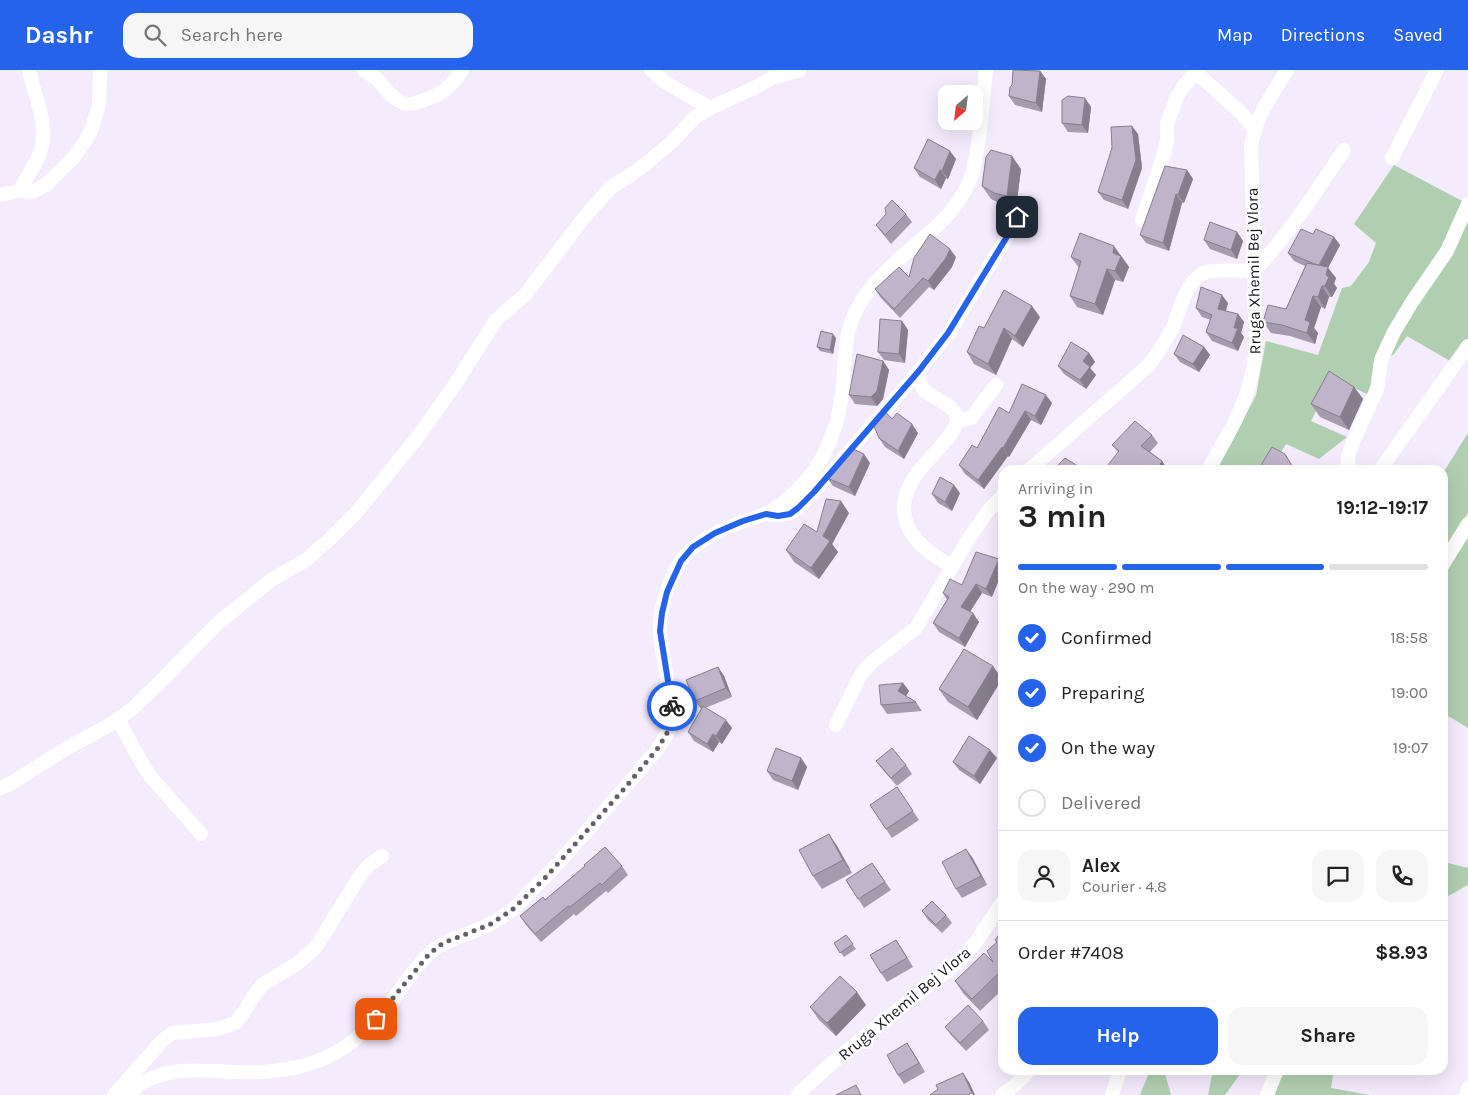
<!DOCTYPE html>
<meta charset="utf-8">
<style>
body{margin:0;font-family:Karla,sans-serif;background:#f6f6f6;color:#222;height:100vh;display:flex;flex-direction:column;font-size:19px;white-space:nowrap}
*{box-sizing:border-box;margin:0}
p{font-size:16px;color:#767676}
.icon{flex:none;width:28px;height:28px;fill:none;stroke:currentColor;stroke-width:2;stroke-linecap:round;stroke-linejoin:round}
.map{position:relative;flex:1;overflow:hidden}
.panel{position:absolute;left:998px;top:395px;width:450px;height:610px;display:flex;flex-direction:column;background:#fff;border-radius:15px;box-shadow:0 5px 20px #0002}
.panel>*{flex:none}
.needle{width:32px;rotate:208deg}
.fabs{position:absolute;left:938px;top:15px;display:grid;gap:10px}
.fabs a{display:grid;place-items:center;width:45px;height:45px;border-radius:10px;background:#fff;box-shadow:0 5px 20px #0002;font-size:25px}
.pin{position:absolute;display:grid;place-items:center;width:42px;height:42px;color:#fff;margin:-21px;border-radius:10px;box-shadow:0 2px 8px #0006}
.courier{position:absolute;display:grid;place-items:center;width:50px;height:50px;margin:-25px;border:4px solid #2563eb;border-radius:50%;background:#fff;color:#222;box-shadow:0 1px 6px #0007}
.head em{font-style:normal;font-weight:700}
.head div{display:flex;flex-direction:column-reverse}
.head{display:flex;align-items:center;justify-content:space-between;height:85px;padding:0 20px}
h1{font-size:32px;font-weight:700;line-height:38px}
.bar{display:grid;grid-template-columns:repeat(4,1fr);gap:8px 5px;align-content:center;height:60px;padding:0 20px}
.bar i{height:6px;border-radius:4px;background:#e0e0e0}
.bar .active{background:#2563eb}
.bar p{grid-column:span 4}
.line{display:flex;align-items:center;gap:12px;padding:0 20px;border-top:1px solid #e0e0e0}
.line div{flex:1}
.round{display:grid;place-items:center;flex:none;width:52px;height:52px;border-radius:15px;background:#f6f6f6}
ol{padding:0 20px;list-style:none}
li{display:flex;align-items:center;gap:15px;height:55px}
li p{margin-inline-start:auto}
li .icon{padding:5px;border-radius:50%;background:#2563eb;color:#fff;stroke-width:4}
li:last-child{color:#767676}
li i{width:28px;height:28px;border:2px solid #e0e0e0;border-radius:50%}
.action{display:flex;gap:10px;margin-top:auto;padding:10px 20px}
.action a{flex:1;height:58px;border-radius:15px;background:#2563eb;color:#fff;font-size:20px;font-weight:700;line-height:58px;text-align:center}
.action a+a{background:#f6f6f6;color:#222}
header{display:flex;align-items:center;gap:30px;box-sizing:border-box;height:70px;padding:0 25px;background:#2563eb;color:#fff}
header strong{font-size:24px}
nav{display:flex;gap:28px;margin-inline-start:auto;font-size:18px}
.search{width:350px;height:45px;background:#f6f6f6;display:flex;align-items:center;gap:12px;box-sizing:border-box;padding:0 18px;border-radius:15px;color:#767676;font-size:19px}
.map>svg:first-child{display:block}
.green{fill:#b0cfb0}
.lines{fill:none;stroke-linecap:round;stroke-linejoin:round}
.street{stroke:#fff;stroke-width:14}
.wall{fill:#a49bae}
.shaded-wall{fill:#867e8d}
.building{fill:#bfb4ca;stroke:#867e8d}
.done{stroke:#655f6a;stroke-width:5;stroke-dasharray:0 9}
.route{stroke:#2563eb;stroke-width:6}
.labels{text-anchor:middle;stroke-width:5;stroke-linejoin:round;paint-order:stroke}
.street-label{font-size:16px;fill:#18141b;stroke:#fff}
</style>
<header>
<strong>Dashr</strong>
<div class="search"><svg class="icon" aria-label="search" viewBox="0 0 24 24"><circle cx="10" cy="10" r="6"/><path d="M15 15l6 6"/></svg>Search here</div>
<nav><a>Map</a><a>Directions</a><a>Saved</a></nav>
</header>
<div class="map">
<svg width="1468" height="1025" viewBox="0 0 1468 1025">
<rect width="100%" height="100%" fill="#f4ebfd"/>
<g class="green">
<path d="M1394,95L1468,134V269L1450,291L1407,266L1394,284L1374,295L1373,310L1369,325L1333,308L1311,351L1347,367L1319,389L1286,374L1270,400H1217L1256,325L1266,271L1318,285L1342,218L1351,216L1369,192L1376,173L1354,154Z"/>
<path d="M1468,363V443L1443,483V403Z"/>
<path d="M1468,466V658L1445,644L1443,647V505Z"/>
<path d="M1448,793L1468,798V815L1443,829V798Z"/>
<path d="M1150,1000H1164L1171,1025H1140Z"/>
<path d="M1213,1000H1243L1225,1025H1208Z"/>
<path d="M1282,1000H1334L1331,1018L1370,1025H1271Z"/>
</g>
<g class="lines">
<g class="street">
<path d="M364,0C368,3 373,6 377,9C385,17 392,29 403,33C412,37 436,26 444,21C451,15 457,8 462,0"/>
<path d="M651,0L665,12L710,38"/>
<path d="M1197,0L1199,5L1239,41L1254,58"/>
<path d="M1392,88L1437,0"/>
<path d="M20,121L33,122L47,114L74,87L84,73L91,61L99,34L100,0"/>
<path d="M0,125L20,121C26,107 36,95 41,80C49,55 34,25 29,0"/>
<path d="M1142,150L1163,87L1167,71V54L1177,27L1184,15L1192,7L1199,5"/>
<path d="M918,302C919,308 920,315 924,320C933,329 957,335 957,350C957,362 931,386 923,396C886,439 907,473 952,496"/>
<path d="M957,351L971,348L996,315"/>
<path d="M1029,400L1148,296C1157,284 1166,271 1173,257C1180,240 1187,207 1207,202C1219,199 1241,201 1254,201C1289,165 1316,121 1344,80"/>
<path d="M1208,400C1225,370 1245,338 1252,304C1254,295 1255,286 1256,277L1251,76C1257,43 1271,27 1287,0"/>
<path d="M1348,400V385L1356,365L1377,319L1381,290L1394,262L1412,232L1447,181L1468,134"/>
<path d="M1380,400L1468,276"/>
<path d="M766,444C793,448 797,440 814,422L918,302L949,263L1011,160L1017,147"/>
<path d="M1442,496L1468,454"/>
<path d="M118,649L138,687L151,707L201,764"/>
<path d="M836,655L861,604L872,592L916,558L969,468L989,440L1002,426"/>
<path d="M0,718L10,714L64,680L113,653L133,638L156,616L217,554L271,510L306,490L331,468L356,443L417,368L454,316L496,250L525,225L582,150L610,118L629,106L647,93L674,70L694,48L710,38L754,18L772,8L800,0"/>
<path d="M114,1025L164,969L173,963L218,959L235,953L244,942L253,927L262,915L298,893L316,877L361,804L368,796L382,786"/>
<path d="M126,1025C168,987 211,1005 261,1002C292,1000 320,994 345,977C362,965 375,951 388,936C402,918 414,898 430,883C447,868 470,865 490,854C496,851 503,846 509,842C517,837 523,829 530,822C550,803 568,782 586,762C604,741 622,721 640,700C652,685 668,669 672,650C675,639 670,625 668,614C665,597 661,579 660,562C659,539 668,511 681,491C695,471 720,460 742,452C749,449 757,448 763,445C776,439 790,428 799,418C825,393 837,360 842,325C845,298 843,271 854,245C869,211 902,187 929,163C946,149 961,131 970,110C975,97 977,81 979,67C982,44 984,22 986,0"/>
<path d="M797,1025L832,993L867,964L956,894L976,872L1002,833"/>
<path d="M1002,1025L1014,1016L1030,1000"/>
<path d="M1112,1025L1120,1000"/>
<path d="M1267,1025L1277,1000"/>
<path d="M1466,1025L1468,1018"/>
</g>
</g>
<g class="wall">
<path d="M1040,1L1046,9L1042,42L1015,35L1009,26Z"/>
<path d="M1091,37L1088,63L1068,62L1062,53Z"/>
<path d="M1138,64L1142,98L1128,139L1104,130L1098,122Z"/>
<path d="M956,89L948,109L946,108L941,119L920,107L914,98Z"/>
<path d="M1021,99L1016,138L1003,135L991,129L982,116Z"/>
<path d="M1187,100L1193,109L1184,133H1182L1169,181L1146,173L1140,165Z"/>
<path d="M906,144L912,152L891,174L882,163L876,155Z"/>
<path d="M1237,162L1243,171L1237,189L1210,179L1204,170Z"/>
<path d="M1313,164L1334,167L1340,175L1328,198L1336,208L1334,214L1337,218L1332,227H1329L1325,239L1321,237L1314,258L1318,263L1315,274L1290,266L1271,263L1263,252L1286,239L1305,196L1294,191L1288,183Z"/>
<path d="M956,187L952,197L934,220L929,217L900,248L881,228L875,219L909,207Z"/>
<path d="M1071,187H1122L1129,197L1123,212L1115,210L1103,245L1077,237L1070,226L1079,198Z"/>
<path d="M1228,233L1226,241L1238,244L1244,252L1241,263L1244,267L1238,281L1212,271L1206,262L1211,250L1202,247L1196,238Z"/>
<path d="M1040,247L1023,277L1012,269L996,305L974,294L967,282L984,258Z"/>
<path d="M902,251L908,260L905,293L884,290L878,282Z"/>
<path d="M836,268L833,284L820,281L817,277Z"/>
<path d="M1204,277L1210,285L1199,302L1180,292L1174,284Z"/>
<path d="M1089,283L1095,292L1090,298L1096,305L1086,319L1064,304L1058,296Z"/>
<path d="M883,291L889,300L883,329L877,336L855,334L849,325Z"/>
<path d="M1354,317L1363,329L1349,360L1320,347L1311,334Z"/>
<path d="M1052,333L1041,355L1031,350L1009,387L1008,386L984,419L965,404L959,395L977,378L1009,343Z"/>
<path d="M892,349L918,363L904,389L885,377L879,368Z"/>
<path d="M1152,365L1158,373L1150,382L1162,391L1168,400L1118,382L1112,375Z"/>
<path d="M870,393L855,426L833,416L827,408Z"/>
<path d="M960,423L952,441L938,433L932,424Z"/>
<path d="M849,443L832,474L838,482L819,509L794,492L786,480L817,462Z"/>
<path d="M976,482L992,527L982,523L970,542L979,552L965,577L939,562L933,553L947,530L943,523L962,515Z"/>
<path d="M718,597L724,606L732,627L705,638L732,658L722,674L719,672L713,682L694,671L688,662L702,639H701L695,631Z"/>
<path d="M1002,609L977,650L948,632L939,619Z"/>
<path d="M903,613L909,621L906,626L916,632L922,641L887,644L881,635Z"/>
<path d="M801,688L807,697L798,720L773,710L767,701Z"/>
<path d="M997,688L980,714L959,700L953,692Z"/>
<path d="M876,691L906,695L912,704L897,716L882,699Z"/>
<path d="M897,717L919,750L892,768L870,735Z"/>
<path d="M829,764L837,776L852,803L822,819L813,806Z"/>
<path d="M972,787L987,815L962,828L956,819Z"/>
<path d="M872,793L891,820L864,838L846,810Z"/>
<path d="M622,796L628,805L608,823L606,821L576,846L574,844L541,872L526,855L520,846L545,830Z"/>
<path d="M922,841L946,845L952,853L942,863L928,850Z"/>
<path d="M1002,861V920L980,941L963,923L955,911L993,892L996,872L995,870Z"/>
<path d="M846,865L856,879L844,887L834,873Z"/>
<path d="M896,870L913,897L887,912L881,903Z"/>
<path d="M866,935L836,966L819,950L810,937Z"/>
<path d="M983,951L989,960L966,981L951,965L945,957Z"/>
<path d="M907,973L925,1002L904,1014L898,1005Z"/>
</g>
<g class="shaded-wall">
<path d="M1040,1L1046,9L1042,42L1036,33Z"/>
<path d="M1085,28L1091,37L1088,63L1082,55Z"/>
<path d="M1132,56L1138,64L1142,98L1128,139L1122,130Z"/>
<path d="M950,81L956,89L948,109L942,101Z"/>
<path d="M1012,86L1021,99L1016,138L1007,126Z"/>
<path d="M940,100L946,108L941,119L935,110Z"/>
<path d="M1187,100L1193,109L1184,133L1178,125Z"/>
<path d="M1176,124L1182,133L1169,181L1163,173Z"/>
<path d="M1237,162L1243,171L1237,189L1231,180Z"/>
<path d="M1334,167L1340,175L1328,198L1336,208L1334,214L1337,218L1332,227L1325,216L1319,196Z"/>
<path d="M1114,176L1129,197L1123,212L1115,201L1113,183Z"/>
<path d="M950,179L956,187L952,197L934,220L928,211Z"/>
<path d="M1107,199L1115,210L1103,245L1095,234Z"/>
<path d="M1322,216L1329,227L1325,239L1318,227Z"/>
<path d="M1222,225L1228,233L1224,247L1218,239Z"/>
<path d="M1313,226L1321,237L1314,258L1318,263L1315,274L1307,263L1305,250Z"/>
<path d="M1032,236L1040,247L1023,277L1015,266Z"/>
<path d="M1238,244L1244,252L1241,263L1244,267L1238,281L1232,273L1234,258Z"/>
<path d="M902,251L908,260L905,293L899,284Z"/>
<path d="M1004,258L1012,269L996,305L988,294Z"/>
<path d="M833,264L836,268L833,284L830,280Z"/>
<path d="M1204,277L1210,285L1199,302L1193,294Z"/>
<path d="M1089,283L1095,292L1090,298L1096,305L1086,319L1080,310L1083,291Z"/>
<path d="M883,291L889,300L883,329L877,336L871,327Z"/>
<path d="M1354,317L1363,329L1349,360L1340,347Z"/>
<path d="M1046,325L1052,333L1041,355L1035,346Z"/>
<path d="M1025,341L1031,350L1009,387L1003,378Z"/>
<path d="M912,354L918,363L904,389L898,381Z"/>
<path d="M1002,377L1008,386L984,419L978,410Z"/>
<path d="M864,384L870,393L855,426L849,417Z"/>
<path d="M1162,391L1168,400H1164L1160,395Z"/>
<path d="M954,415L960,423L952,441L945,432Z"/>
<path d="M841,431L849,443L832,474L838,482L819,509L811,498L823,466Z"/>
<path d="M999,489L1002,495V503L992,527L986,519Z"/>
<path d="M976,514L982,523L967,546L961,537Z"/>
<path d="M973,543L979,552L965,577L959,568Z"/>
<path d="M993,596L1002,609L977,650L968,637Z"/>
<path d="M718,597L724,606L732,627L726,618Z"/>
<path d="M903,613L909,621L904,629L898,621Z"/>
<path d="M726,650L732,658L722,674L716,666Z"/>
<path d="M713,664L719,672L713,682L707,674Z"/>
<path d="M990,680L997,688L980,714L974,706Z"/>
<path d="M801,688L807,697L798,720L792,711Z"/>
<path d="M829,764L837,776L852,803L843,790Z"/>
<path d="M966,779L972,787L987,815L981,806Z"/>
<path d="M896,870L902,879L913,897L907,888Z"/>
<path d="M857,922L866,935L836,966L827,953Z"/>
<path d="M907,973L913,982L925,1002L919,993Z"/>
<path d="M963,1003L969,1012L975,1025H973L972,1023Z"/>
</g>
<g class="building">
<path d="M1013,0L1040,1L1036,33L1009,26L1010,17L1012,15Z"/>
<path d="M1068,26L1085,28L1082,55L1062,53V30Z"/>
<path d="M1132,56L1136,90L1122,130L1098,122L1112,78L1111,57Z"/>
<path d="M928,69L950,81L942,101L940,100L935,110L914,98Z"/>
<path d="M991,80L1012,86L1007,126L994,123L982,116L986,87Z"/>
<path d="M1165,96L1187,100L1178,125L1176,124L1163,173L1140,165Z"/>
<path d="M892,130L906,144L885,165L876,155L886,144L885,138Z"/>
<path d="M1210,152L1237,162L1231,180L1204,170Z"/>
<path d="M1301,159L1313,164L1316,159L1334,167L1319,195L1315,194L1288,183Z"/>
<path d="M1080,163L1114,176L1113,183L1121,186L1115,201L1107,199L1095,234L1070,226L1081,191L1071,187Z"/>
<path d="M930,164L950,179L946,188L928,211L923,208L894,239L875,219L899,197L909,207L914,188Z"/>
<path d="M1307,193L1328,197L1326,205L1329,207L1325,216H1322L1318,227L1313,226L1305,250L1310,252L1307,263L1282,255L1263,252L1268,235L1286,239Z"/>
<path d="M1201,217L1222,225L1218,239L1238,244L1234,258H1238L1232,273L1206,262L1212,245L1196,238Z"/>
<path d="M1004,220L1032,236L1015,266L1004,258L988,294L967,282L979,256L984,258Z"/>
<path d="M880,249L902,251L899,284L878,282Z"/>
<path d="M821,261L833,264L830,280L817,277Z"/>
<path d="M1183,265L1204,277L1193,294L1174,284Z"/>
<path d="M1071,272L1089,283L1083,291L1090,297L1080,310L1058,296Z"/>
<path d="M857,284L883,291L877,321L871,327L849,325Z"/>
<path d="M1329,301L1354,317L1340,347L1311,334Z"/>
<path d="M1022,314L1046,325L1035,346L1025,341L1003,378L1002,377L978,410L959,395L972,375L977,378L999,337L1009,343Z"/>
<path d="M884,340L892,349L897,343L912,354L898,381L879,368L873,354Z"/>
<path d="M1135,351L1152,365L1141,376L1162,391L1160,395L1167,400H1104L1119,381L1112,375Z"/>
<path d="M1272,377L1285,384L1294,399L1293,400H1258Z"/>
<path d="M851,378L864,384L849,417L827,408L830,402Z"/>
<path d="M1065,388L1084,400H1053Z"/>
<path d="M940,407L954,415L945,432L932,424Z"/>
<path d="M826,429L841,431L823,466L830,471L811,498L786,480L804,454L817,462Z"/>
<path d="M976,482L999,489L986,519L976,514L961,537L973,543L959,568L933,553L949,527L943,523L950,509L962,515Z"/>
<path d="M964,579L993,596L968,637L939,619Z"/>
<path d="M718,597L726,618L695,631L686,610Z"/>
<path d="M903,613L898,621L916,632L881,635L879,615Z"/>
<path d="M703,636L726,650L716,666L713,664L707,674L688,662Z"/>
<path d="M969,666L990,680L974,706L953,692Z"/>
<path d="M776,678L801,688L792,711L767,701Z"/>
<path d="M892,678L906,695L891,708L876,691Z"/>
<path d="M897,717L913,741L886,759L870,735Z"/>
<path d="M829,764L843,790L813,806L799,780Z"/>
<path d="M605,777L622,796L602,815L600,813L570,837L568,836L535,864L520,846L543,827L545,830L585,796L584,795Z"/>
<path d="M966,779L981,806L956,819L942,792Z"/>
<path d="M872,793L885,812L858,829L846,810Z"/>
<path d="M932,831L946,845L936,855L922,841Z"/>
<path d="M1002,861V900L972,929L955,911L984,883L993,892L987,881L997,872L995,870Z"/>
<path d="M846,865L853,874L840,883L834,873Z"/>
<path d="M896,870L907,888L881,903L870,885Z"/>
<path d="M840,906L857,922L827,953L810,937Z"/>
<path d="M968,935L983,951L960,973L945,957Z"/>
<path d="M907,973L919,993L898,1005L887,985Z"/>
<path d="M963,1003L972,1023L968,1025H930L938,1019L936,1015Z"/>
<path d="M856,1015L861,1025H836Z"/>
</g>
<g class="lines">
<path class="done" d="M376,949L429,884L443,873L489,855L512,840L545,808L624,719L658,678L667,663L674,648L672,636"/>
<path class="route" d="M672,636L660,561L662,543L667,522L681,491L693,477L715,463L743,451L766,444L778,446L790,444L798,438L814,422L918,302L948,263L1011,160L1017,147"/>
</g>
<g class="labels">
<g class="street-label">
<text transform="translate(1253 201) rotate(-91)" y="6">Rruga Xhemil Bej Vlora</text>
<text transform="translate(904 933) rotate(-40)" y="6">Rruga Xhemil Bej Vlora</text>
</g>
</g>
</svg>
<div class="fabs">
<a><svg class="needle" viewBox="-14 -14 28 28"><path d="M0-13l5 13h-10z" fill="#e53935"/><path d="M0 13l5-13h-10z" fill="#767676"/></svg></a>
</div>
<div class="pin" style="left:376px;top:949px;background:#ea580c"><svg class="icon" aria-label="bag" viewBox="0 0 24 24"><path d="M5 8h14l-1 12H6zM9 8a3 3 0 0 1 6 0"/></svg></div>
<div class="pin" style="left:1017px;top:147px;background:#1f2937"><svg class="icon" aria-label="home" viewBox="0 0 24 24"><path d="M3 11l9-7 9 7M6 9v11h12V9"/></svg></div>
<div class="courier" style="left:672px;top:636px"><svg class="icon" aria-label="bike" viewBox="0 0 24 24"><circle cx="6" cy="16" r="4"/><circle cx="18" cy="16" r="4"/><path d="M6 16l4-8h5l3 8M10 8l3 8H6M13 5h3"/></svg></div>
<section class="panel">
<div class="head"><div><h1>3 min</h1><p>Arriving in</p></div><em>19:12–19:17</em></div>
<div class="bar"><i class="active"></i><i class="active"></i><i class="active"></i><i></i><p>On the way · 290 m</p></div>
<ol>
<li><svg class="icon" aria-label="check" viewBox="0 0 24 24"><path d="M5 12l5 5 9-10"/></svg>Confirmed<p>18:58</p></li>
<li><svg class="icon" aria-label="check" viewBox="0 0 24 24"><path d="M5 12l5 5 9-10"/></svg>Preparing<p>19:00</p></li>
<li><svg class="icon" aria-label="check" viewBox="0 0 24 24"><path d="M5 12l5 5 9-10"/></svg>On the way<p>19:07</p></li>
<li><i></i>Delivered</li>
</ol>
<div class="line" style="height:90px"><a class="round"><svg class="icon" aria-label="person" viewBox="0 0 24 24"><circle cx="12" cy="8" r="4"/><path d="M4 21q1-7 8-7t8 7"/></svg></a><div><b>Alex</b><p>Courier · 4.8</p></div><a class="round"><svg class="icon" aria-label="chat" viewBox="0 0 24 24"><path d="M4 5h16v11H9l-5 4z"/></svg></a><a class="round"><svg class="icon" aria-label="phone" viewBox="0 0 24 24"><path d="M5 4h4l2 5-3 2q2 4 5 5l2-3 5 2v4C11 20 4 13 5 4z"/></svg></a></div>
<div class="line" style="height:65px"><div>Order #7408</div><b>$8.93</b></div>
<div class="action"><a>Help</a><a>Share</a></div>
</section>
</div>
